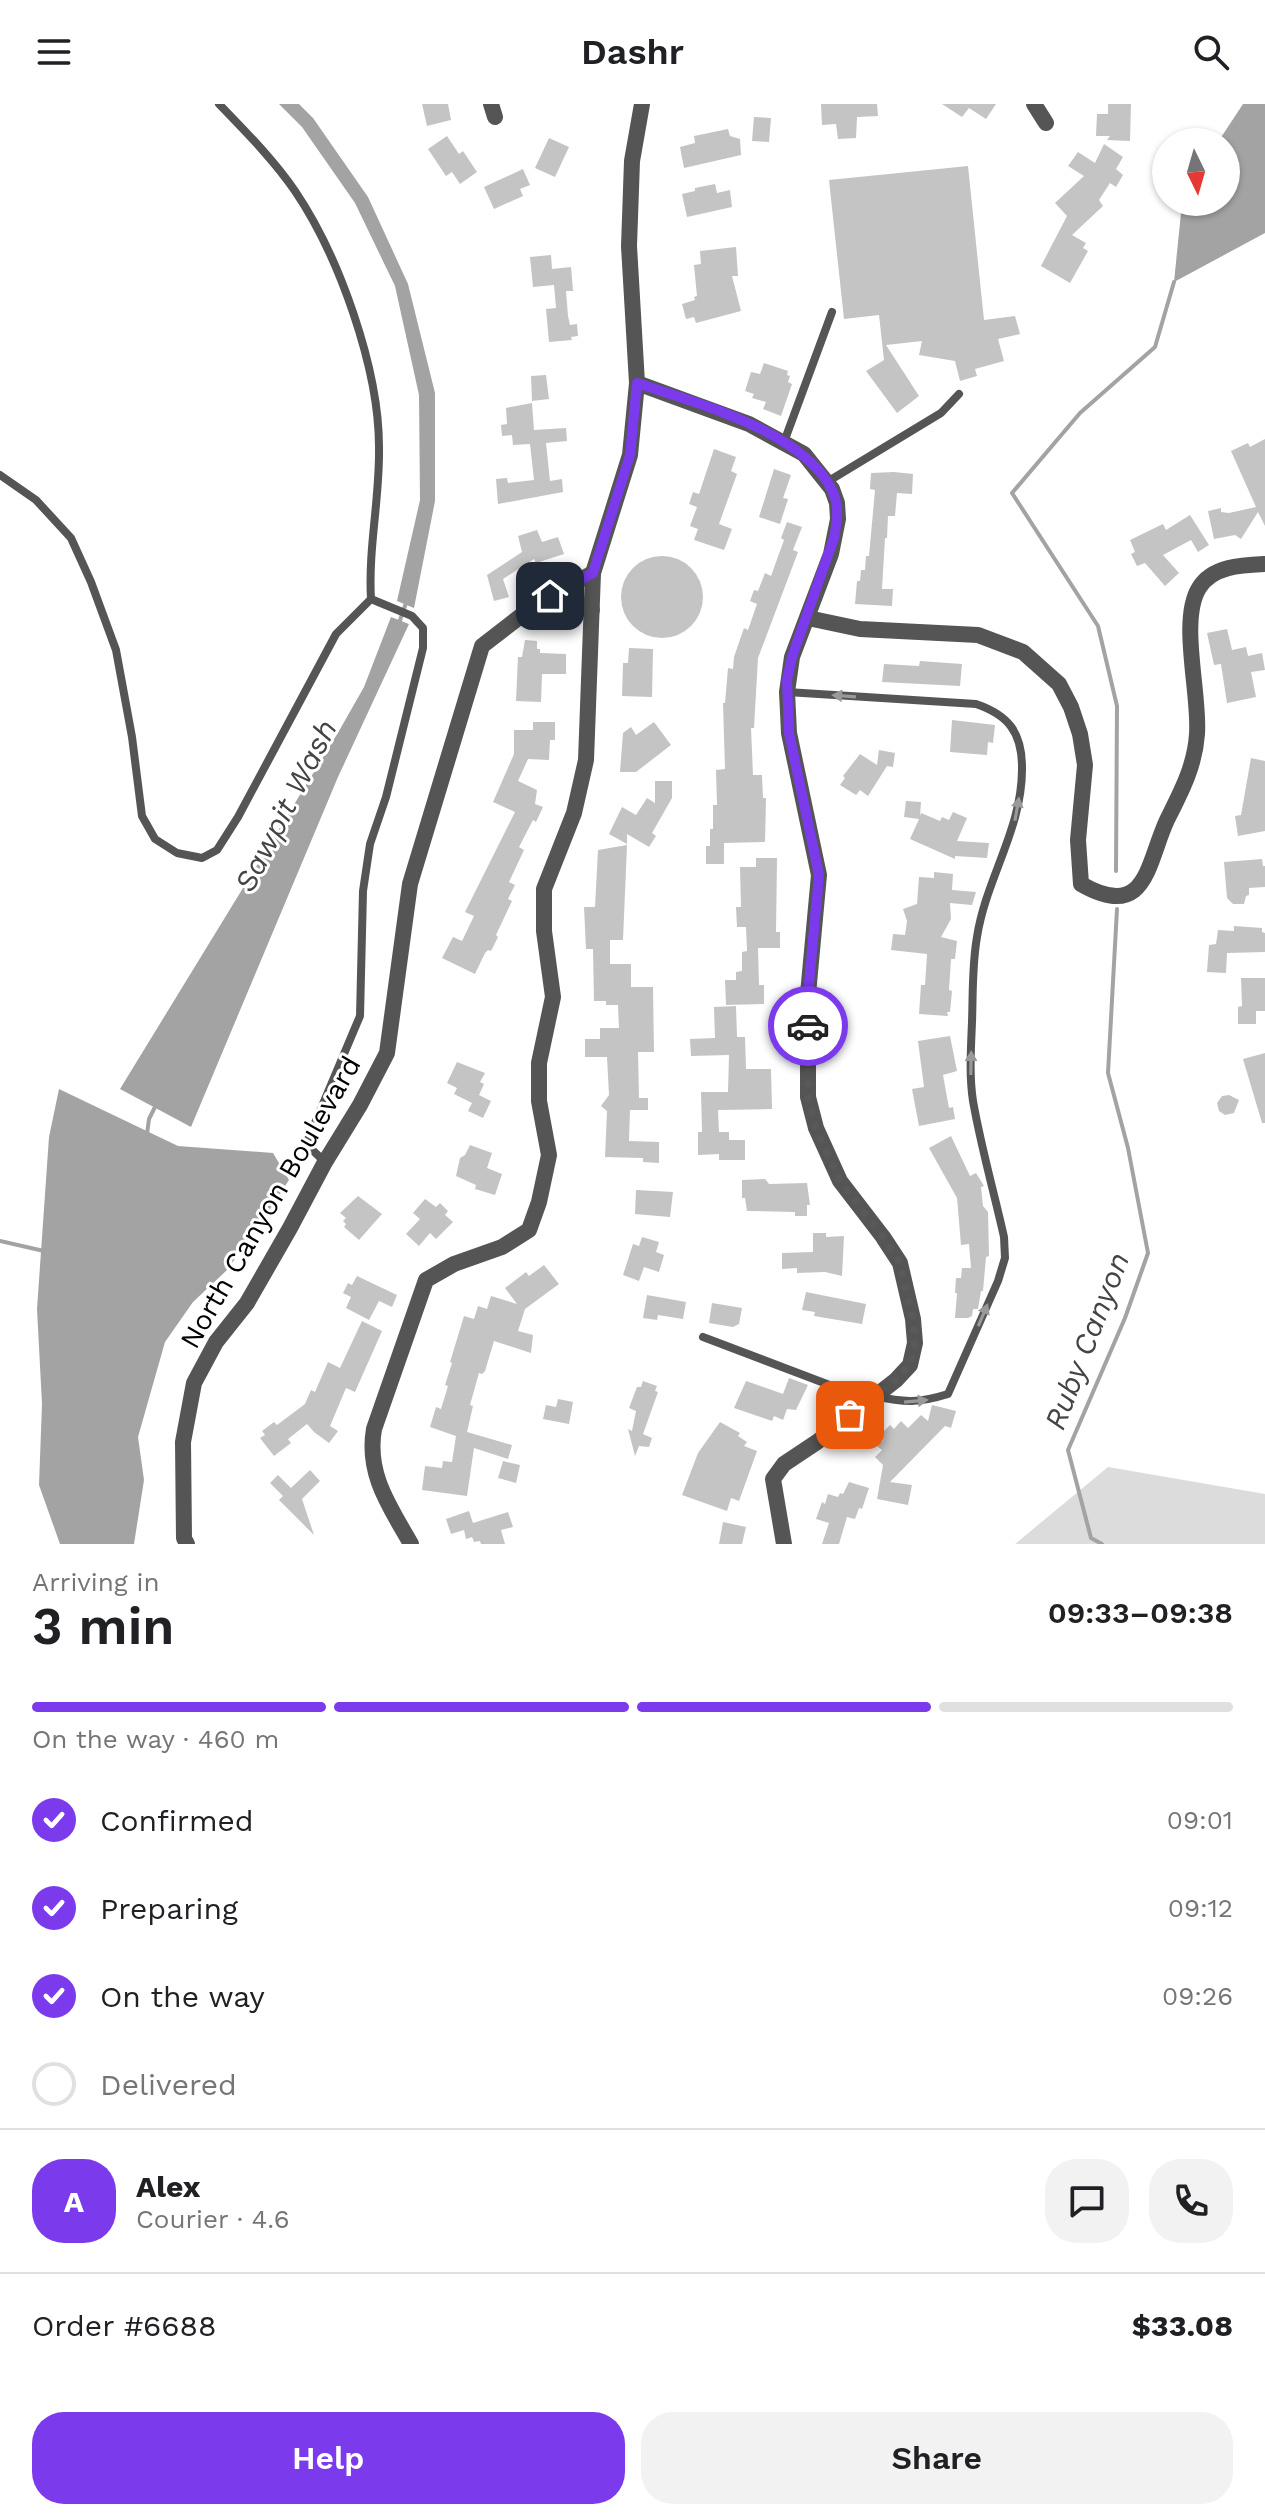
<!DOCTYPE html>
<meta charset="utf-8">
<style>
body{margin:0;font-family:"Work Sans",sans-serif;background:#f2f2f2;color:#202124;height:100vh;display:flex;flex-direction:column;font-size:30px;white-space:nowrap}
*{box-sizing:border-box;margin:0}
p{font-size:26px;color:#757577}
.icon{flex:none;width:44px;height:44px;fill:none;stroke:currentColor;stroke-width:2;stroke-linecap:round;stroke-linejoin:round}
.map{position:relative;height:1440px;overflow:hidden}
.drawer{display:flex;flex-direction:column;background:#fff;flex:1}
.drawer>*{flex:none}
.needle{width:52px;rotate:175deg}
.controls{position:absolute;left:1152px;top:24px;display:grid;gap:16px}
.controls a{display:grid;place-items:center;width:88px;height:88px;border-radius:50%;background:#fff;box-shadow:0 2px 6px #0004;font-size:40px}
.pin{position:absolute;display:grid;place-items:center;width:68px;height:68px;color:#fff;margin:-34px;border-radius:16px;box-shadow:0 4px 12px #0006}
.courier{position:absolute;display:grid;place-items:center;width:80px;height:80px;margin:-40px;border:6px solid #7c3aed;border-radius:50%;background:#fff;color:#222;box-shadow:0 2px 10px #0007}
.summary em{font-style:normal;font-weight:600}
.summary div{display:flex;flex-direction:column-reverse}
.summary{display:flex;align-items:center;justify-content:space-between;height:136px;padding:0 32px}
h1{font-size:52px;font-weight:600;line-height:60px}
.bar{display:grid;grid-template-columns:repeat(4,1fr);gap:12px 8px;align-content:center;height:96px;padding:0 32px}
.bar i{height:10px;border-radius:6px;background:#e0e0e0}
.bar .current{background:#7c3aed}
.bar p{grid-column:span 4}
.line{display:flex;align-items:center;gap:20px;padding:0 32px;border-top:2px solid #e0e0e0}
.line div{flex:1}
.round{display:grid;place-items:center;flex:none;width:84px;height:84px;border-radius:32px;background:#f2f2f2}
ol{padding:0 32px;list-style:none}
li{display:flex;align-items:center;gap:24px;height:88px}
li p{margin-inline-start:auto}
li .icon{padding:8px;border-radius:50%;background:#7c3aed;color:#fff;stroke-width:4}
li:last-child{color:#757577}
li i{width:44px;height:44px;border:4px solid #e0e0e0;border-radius:50%}
.cta{display:flex;gap:16px;margin-top:auto;padding:16px 32px}
.cta a{flex:1;height:92px;border-radius:32px;background:#7c3aed;color:#fff;font-size:32px;font-weight:600;line-height:92px;text-align:center}
.cta a+a{background:#f2f2f2;color:#202124}
header{display:flex;justify-content:space-between;align-items:center;height:104px;padding:0 32px;background:#fff;font-size:36px;font-weight:600}
.map>svg:first-child{display:block}
.green{fill:#dcdcdc}
.water{fill:#a3a3a3}
.lines{fill:none;stroke-linecap:round;stroke-linejoin:round}
.stream{stroke:#a3a3a3;stroke-width:4}
.building{fill:#c4c4c4}
.service{stroke:#555;stroke-width:8}
.minor{stroke:#555;stroke-width:16}
.oneway{fill:#999}
.done{stroke:#595959;stroke-width:8;stroke-dasharray:0 14.4}
.route{stroke:#7c3aed;stroke-width:10}
.labels{text-anchor:middle;stroke-width:6;stroke-linejoin:round;paint-order:stroke}
.street-label{font-size:28px;fill:#000;stroke:#fff}
.water-label{font-size:30px;font-style:italic;fill:#444;stroke:#fff}
</style>
<header><svg class="icon" aria-label="menu" viewBox="0 0 24 24"><path d="M4 6h16M4 12h16M4 18h16"/></svg>Dashr<svg class="icon" aria-label="search" viewBox="0 0 24 24"><circle cx="10" cy="10" r="6"/><path d="M15 15l6 6"/></svg></header>
<div class="map">
<svg width="1265" height="1440" viewBox="0 0 1265 1440">
<rect width="100%" height="100%" fill="#fff"/>
<path class="green" d="M1108,1363L1265,1390V1440H1015Z"/>
<g class="water">
<path d="M279,0H299L313,14L368,93L408,180L435,289V397L414,504L397,497L420,396L419,291L395,182L355,99L302,23Z"/>
<path d="M1243,0H1265V129L1174,178L1181,109L1185,98H1226V38H1218Z"/>
<path d="M391,513L409,520L338,673L191,1023L120,985L339,627L364,583Z"/>
<path d="M59,985L178,1042L273,1049L289,1076L261,1119L226,1167L193,1198L165,1238L138,1333L144,1376L134,1440H60L39,1381L42,1300L37,1205L49,1033Z"/>
</g>
<g class="lines">
<g class="stream">
<path d="M398,522L407,496"/>
<path d="M1116,767L1117,602L1098,522L1012,389L1080,309L1155,243L1174,178"/>
<path d="M147,1030L149,1015L156,1001"/>
<path d="M0,1137L44,1147"/>
<path d="M1102,1440L1091,1434L1068,1346L1125,1214L1148,1149L1128,1044L1108,969L1117,805"/>
</g>
</g>
<g class="building">
<path d="M422,0H448L451,16L427,22Z"/>
<path d="M821,0H877L878,12L857,13L856,34L838,35L836,20L822,21Z"/>
<path d="M942,0H996L986,15L969,4L962,13Z"/>
<path d="M1108,0H1131L1130,37L1107,36L1110,32H1096L1097,10H1108Z"/>
<path d="M754,13L771,14L769,38L752,37Z"/>
<path d="M728,25L730,32L740,35L741,51L684,64L680,43L695,39L694,32Z"/>
<path d="M447,32L459,50L463,47L477,68L460,80L452,68L446,72L428,45Z"/>
<path d="M549,34L569,43L555,73L535,64Z"/>
<path d="M1104,40L1123,53L1116,65L1123,71L1116,83L1110,79L1099,96L1103,102L1072,131L1086,139L1083,144L1088,147L1070,179L1041,162L1067,112L1055,99L1084,72L1068,62L1078,48L1095,59Z"/>
<path d="M968,62L984,216L1015,212L1020,230L998,235L1004,257L975,265L977,272L960,277L955,257L919,251L922,237L886,241L919,292L897,309L866,267L884,256L879,211L844,215L829,76Z"/>
<path d="M523,65L530,81L520,85L523,92L494,105L484,83Z"/>
<path d="M715,80L717,89L730,86L732,103L687,113L682,90L695,87V84Z"/>
<path d="M736,143L738,172H732L741,207L696,219L694,213L686,215L682,200L695,196L694,193L697,192L694,161L701,160L700,147Z"/>
<path d="M551,151L552,165L571,163L573,187H566L568,212L570,221L577,220L578,232L571,233L572,236L549,238L546,205L556,204L554,181L533,183L530,153Z"/>
<path d="M764,259L788,267L787,271L790,272L788,278L792,280L781,312L763,305L766,298L752,294L754,290L745,287L751,268L760,270Z"/>
<path d="M546,271L549,295L532,297L531,272Z"/>
<path d="M532,299L534,326L566,324L567,337L546,339L550,377L562,375L563,388L498,400L496,375L507,374L508,379L534,376L530,340L513,341L512,331L502,332L501,321L507,320L506,304Z"/>
<path d="M1265,335V422L1258,408L1241,435L1235,431L1214,435L1208,407L1221,404V408L1229,409L1256,403L1231,347L1248,339L1250,343Z"/>
<path d="M714,345L736,353L731,367L737,370L719,420L732,425L724,446L694,436L698,425L690,422L697,403L689,400L693,388L699,390Z"/>
<path d="M774,365L791,371L783,394L788,395L780,420L759,413Z"/>
<path d="M894,368L913,370L912,390L897,389L895,412H888L887,434H885L882,485H893L892,502L855,500L857,477H860L861,466H865L866,452H869L875,386L870,385L871,369Z"/>
<path d="M1190,411L1209,441L1198,448L1191,436L1163,451L1179,469L1165,482L1145,459L1137,462L1131,450L1135,448L1130,436L1163,420L1166,426Z"/>
<path d="M787,418L802,423L793,446L798,448L758,554L754,624H751L753,671H762L763,694H766L765,738L724,739V760H706V742H710V725H713V701H717L716,666L725,665L723,599H725L728,564L733,565L734,553L744,524L748,526L757,500L750,497L754,486L758,487L765,469L771,472L784,436L781,434Z"/>
<path d="M537,426L542,438L558,433L564,450L536,459L534,455L503,475L509,493L494,497L487,471L522,448L518,432Z"/>
<circle cx="662" cy="493" r="41"/>
<path d="M1227,525L1232,546L1246,543L1248,552L1262,549L1265,566L1251,568L1256,593L1227,599L1221,560L1214,561L1207,529Z"/>
<path d="M525,536L537,537V545H540V549L566,550V570H542L541,598L516,597L518,553H522Z"/>
<path d="M629,544L653,545L652,593L622,592L623,559H628Z"/>
<path d="M920,557L962,560L960,582L882,578L884,560L919,562Z"/>
<path d="M952,616L995,621L993,639L988,638L987,651L950,648Z"/>
<path d="M533,618H555V636H550L549,656L528,655L518,677L537,686L535,700L543,703L536,718L533,716L519,743L524,746L509,778L515,781L508,795L512,797L496,831L498,833L491,847L488,846L485,849L475,870L442,854L453,833L462,837L474,812L465,808L515,708L493,698L514,650V626H533Z"/>
<path d="M654,618L671,641L636,668H620L623,629L631,623L636,631Z"/>
<path d="M879,646L895,649L893,663L887,662L868,692L860,686L856,691L840,681L845,674L843,672L860,650L877,661Z"/>
<path d="M1251,654L1265,657V727L1238,732L1235,712L1241,711Z"/>
<path d="M655,677H672V694L652,729L656,732L649,743L627,730V740L609,730L622,703L636,711L647,694L655,699Z"/>
<path d="M906,697L921,698L920,712L921,709L940,717L942,713L949,716L953,708L967,714L957,737L989,739L987,754L955,752V755L910,735L919,715L904,713Z"/>
<path d="M627,741L623,836H610V860H631V883H653L654,948H638L639,994H648V1006H630L629,1037L659,1038V1059L643,1058V1054L605,1053L607,1007L601,1002L609,991L607,953H585V935H600V924H619L618,901H606V897H594L593,845H586L584,803H595L598,746Z"/>
<path d="M756,754H777L776,828H780V844H758L759,881H764V900L726,901L725,876H736V868L742,867V848L747,847L746,823H737L736,803H741L740,763H756Z"/>
<path d="M1262,755L1263,762H1265V783L1249,784V791L1246,792L1244,800H1233L1227,794L1224,758Z"/>
<path d="M934,768L953,770L952,786L976,788L972,801L950,799L951,815L941,833L957,837L955,855H951L949,886L952,887L950,908H947L948,912L919,910L921,881H925L927,850L891,846L893,830L905,831L907,817L903,805L917,800L919,773L934,774Z"/>
<path d="M1234,822L1262,824V828L1265,829V848L1227,849L1226,869L1207,868L1209,841L1216,840L1218,826L1234,827Z"/>
<path d="M1241,874H1265V907H1256V920H1238V903L1242,902Z"/>
<path d="M736,902L737,933H745L746,965H771L772,1005L718,1006L719,1028H729V1036H745V1056H719V1050L698,1051V1028H702L701,988H728L729,951L691,952L690,935L715,934L714,903Z"/>
<path d="M950,932L957,967L943,971L949,1004L953,1003L955,1015L919,1022L912,985L924,983L918,937Z"/>
<path d="M1265,949V1019H1262L1243,955Z"/>
<path d="M457,958L485,969L480,978L484,980L479,991L491,997L483,1014L468,1007L472,999L454,990L457,984L447,979Z"/>
<path d="M1229,991L1239,996L1234,1009L1225,1011L1219,1007L1217,999L1222,992Z"/>
<path d="M951,1032L970,1072L976,1069L984,1082L981,1083L983,1102L988,1108L989,1152L986,1153L983,1187H981L978,1205H973L972,1212L968,1214H955L957,1189H955L956,1174H961L962,1164H971L969,1140L961,1141L957,1094L929,1044Z"/>
<path d="M470,1041L492,1049L487,1064L502,1070L495,1091L475,1085L476,1081L456,1072L460,1054L465,1051Z"/>
<path d="M765,1075L769,1080L807,1079L810,1101H807V1112H795V1108L747,1107L745,1094H742V1076Z"/>
<path d="M636,1086L673,1088L670,1113L635,1110Z"/>
<path d="M358,1092L382,1110L359,1136L344,1123L346,1120L343,1117L346,1114L340,1109Z"/>
<path d="M425,1095L436,1103L440,1099L448,1107L445,1111L453,1118L436,1135L430,1129L419,1142L406,1130L420,1115L413,1109Z"/>
<path d="M813,1129H826V1133L844,1132L842,1172L825,1168L797,1169V1164L782,1165V1149L813,1148Z"/>
<path d="M642,1133L659,1138L656,1148L664,1151L659,1168L644,1163L639,1177L623,1171L633,1140L639,1142Z"/>
<path d="M544,1161L559,1180L525,1205L518,1227L533,1231L531,1249L494,1237L485,1267L482,1270L479,1269L470,1301L473,1302L467,1328L512,1341L508,1355L474,1344L467,1392L422,1386L425,1362L442,1364L443,1357L452,1358L456,1332L430,1323L436,1303L441,1305L448,1282L445,1281L452,1259L450,1258L464,1212L474,1215L478,1202L487,1205L491,1192L517,1200L505,1184L526,1168L529,1172Z"/>
<path d="M357,1172L397,1191L392,1203L379,1197L369,1216L346,1204L351,1193L343,1189L348,1179L352,1181Z"/>
<path d="M806,1188L866,1200L862,1220L814,1212L815,1208L802,1206Z"/>
<path d="M647,1191L686,1198L683,1215L658,1211L657,1216L643,1214Z"/>
<path d="M712,1199L742,1204L739,1220L733,1223L709,1219Z"/>
<path d="M362,1217L382,1227L355,1288L346,1284L330,1322L338,1327L329,1339L314,1328L307,1320L288,1335L291,1339L274,1352L260,1334L265,1331L262,1327L274,1318L277,1321L305,1300L311,1286L315,1288L328,1258L340,1264Z"/>
<path d="M789,1274L808,1281L796,1306L787,1305L783,1316L774,1312L772,1317L734,1304L746,1277L783,1290Z"/>
<path d="M643,1277L657,1282L655,1287L658,1288L643,1330L652,1334L649,1343L639,1342L635,1352L628,1325L632,1327L636,1307L629,1304L637,1283H641Z"/>
<path d="M558,1295L573,1298L569,1320L543,1315L546,1301L556,1303Z"/>
<path d="M932,1301L956,1307L951,1324L945,1322L890,1378L912,1381L908,1401L877,1395L883,1361L875,1353L882,1346L877,1342L883,1336L879,1332L890,1321L894,1325L901,1317L908,1324L921,1311L928,1317Z"/>
<path d="M720,1318L740,1329L738,1332L747,1338L744,1342L757,1347L739,1397L731,1394L727,1407L682,1391L698,1349Z"/>
<path d="M503,1357L520,1361L516,1379L498,1374Z"/>
<path d="M310,1366L320,1377L302,1395L314,1431L279,1396L283,1392L270,1379L278,1371L291,1384Z"/>
<path d="M849,1378L869,1384L862,1405L859,1404L855,1415L847,1413L839,1440H822L829,1419L816,1415L822,1398L825,1400L828,1390L838,1393L840,1389L843,1390Z"/>
<path d="M469,1407L473,1419L508,1408L513,1423L501,1426L505,1440H481L480,1437L474,1438L472,1433L466,1435L464,1426L451,1430L446,1415Z"/>
<path d="M723,1418L746,1423L742,1440H719Z"/>
</g>
<g class="lines">
<g class="service">
<path d="M219,0C245,27 273,55 295,87C339,152 379,264 379,343C380,394 368,444 371,495L412,512L423,524V544L386,693L370,740L363,787L360,912L306,1040L325,1058"/>
<path d="M784,338L832,208"/>
<path d="M0,371L36,396L71,434L91,478L116,546L132,633L142,712L155,735L177,749L202,754L217,746L238,713L336,530L371,495"/>
<path d="M827,378L941,309L959,290"/>
<path d="M787,588L976,600C1008,611 1022,628 1022,663C1023,724 986,774 977,833C972,861 973,890 972,918C971,944 969,971 973,997C981,1043 994,1088 1004,1133L1005,1154L998,1177L948,1290C919,1299 905,1299 875,1292"/>
<path d="M703,1233L869,1296"/>
</g>
<g class="minor">
<path d="M491,0L495,13"/>
<path d="M1034,0L1046,19"/>
<path d="M637,279L749,320L804,350L832,385L837,399L838,415L831,450L792,553L787,588L789,629L819,771L808,890V993L816,1024L840,1077L883,1133L900,1159L913,1215L915,1239L910,1261L896,1276L817,1338L784,1360L773,1375L784,1440"/>
<path d="M550,492L567,494L592,506"/>
<path d="M808,514L860,525L978,531L1023,548L1059,580L1071,603L1080,630L1085,661L1078,736L1081,780C1147,818 1147,759 1167,716C1181,688 1195,662 1197,630C1200,590 1179,516 1199,484C1212,462 1242,461 1265,460"/>
<path d="M187,1440L184,1434L183,1338L194,1279L216,1238L247,1199L290,1124L325,1058L360,1001L387,949L410,780L482,542L535,501L593,469"/>
<path d="M411,1440C390,1403 366,1370 374,1325L426,1176L454,1160L502,1143L529,1126L539,1098L549,1051L539,997V959L553,893L544,827V785L574,709L586,656L593,469L630,351L637,279L629,142L632,57L642,0"/>
</g>
</g>
<defs><path id="oneway-solid" d="M-6-.8H1V-3.2L6.5 0L1 3.2V.8H-6Z" transform="scale(2)"/></defs>
<g class="oneway">
<use href="#oneway-solid" transform="translate(844 592) rotate(-176)"/>
<use href="#oneway-solid" transform="translate(1017 705) rotate(-80)"/>
<use href="#oneway-solid" transform="translate(971 959) rotate(-89)"/>
<use href="#oneway-solid" transform="translate(983 1211) rotate(-67)"/>
<use href="#oneway-solid" transform="translate(916 1297) rotate(-5)"/>
</g>
<g class="lines">
<path class="done" d="M808,922V993L816,1024L840,1077L883,1133L900,1159L913,1215L915,1239L910,1261L896,1276L850,1311"/>
<path class="route" d="M550,492L593,469L630,351L637,279C696,299 803,327 832,386C840,402 837,418 834,434L792,553L787,576L789,629L819,771L808,890V922"/>
</g>
<g class="labels">
<g class="street-label">
<text transform="translate(270 1098) rotate(-60)" y="10">North Canyon Boulevard</text>
</g>
<g class="water-label">
<text transform="translate(286 702) rotate(-63)" y="10">Sawpit Wash</text>
<text transform="translate(1087 1237) rotate(-69)" y="10">Ruby Canyon</text>
</g>
</g>
</svg>
<div class="controls">
<a><svg class="needle" viewBox="-14 -14 28 28"><path d="M0-13l5 13h-10z" fill="#e53935"/><path d="M0 13l5-13h-10z" fill="#757577"/></svg></a>
</div>
<div class="pin" style="left:850px;top:1311px;background:#ea580c"><svg class="icon" aria-label="bag" viewBox="0 0 24 24"><path d="M5 8h14l-1 12H6zM9 8a3 3 0 0 1 6 0"/></svg></div>
<div class="pin" style="left:550px;top:492px;background:#1f2937"><svg class="icon" aria-label="home" viewBox="0 0 24 24"><path d="M3 11l9-7 9 7M6 9v11h12V9"/></svg></div>
<div class="courier" style="left:808px;top:922px"><svg class="icon" aria-label="car" viewBox="0 0 24 24"><path d="M5 17H2v-5l4-1 3-4h7l3 4 3 1v5h-3M9 17h6M6 11h13"/><circle cx="7" cy="17" r="2"/><circle cx="17" cy="17" r="2"/></svg></div>
</div>
<section class="drawer">
<div class="summary"><div><h1>3 min</h1><p>Arriving in</p></div><em>09:33–09:38</em></div>
<div class="bar"><i class="current"></i><i class="current"></i><i class="current"></i><i></i><p>On the way · 460 m</p></div>
<ol>
<li><svg class="icon" aria-label="check" viewBox="0 0 24 24"><path d="M5 12l5 5 9-10"/></svg>Confirmed<p>09:01</p></li>
<li><svg class="icon" aria-label="check" viewBox="0 0 24 24"><path d="M5 12l5 5 9-10"/></svg>Preparing<p>09:12</p></li>
<li><svg class="icon" aria-label="check" viewBox="0 0 24 24"><path d="M5 12l5 5 9-10"/></svg>On the way<p>09:26</p></li>
<li><i></i>Delivered</li>
</ol>
<div class="line" style="height:144px"><b class="round" style="background:#7c3aed;color:#fff">A</b><div><b>Alex</b><p>Courier · 4.6</p></div><a class="round"><svg class="icon" aria-label="chat" viewBox="0 0 24 24"><path d="M4 5h16v11H9l-5 4z"/></svg></a><a class="round"><svg class="icon" aria-label="phone" viewBox="0 0 24 24"><path d="M5 4h4l2 5-3 2q2 4 5 5l2-3 5 2v4C11 20 4 13 5 4z"/></svg></a></div>
<div class="line" style="height:104px"><div>Order #6688</div><b>$33.08</b></div>
<div class="cta"><a>Help</a><a>Share</a></div>
</section>
